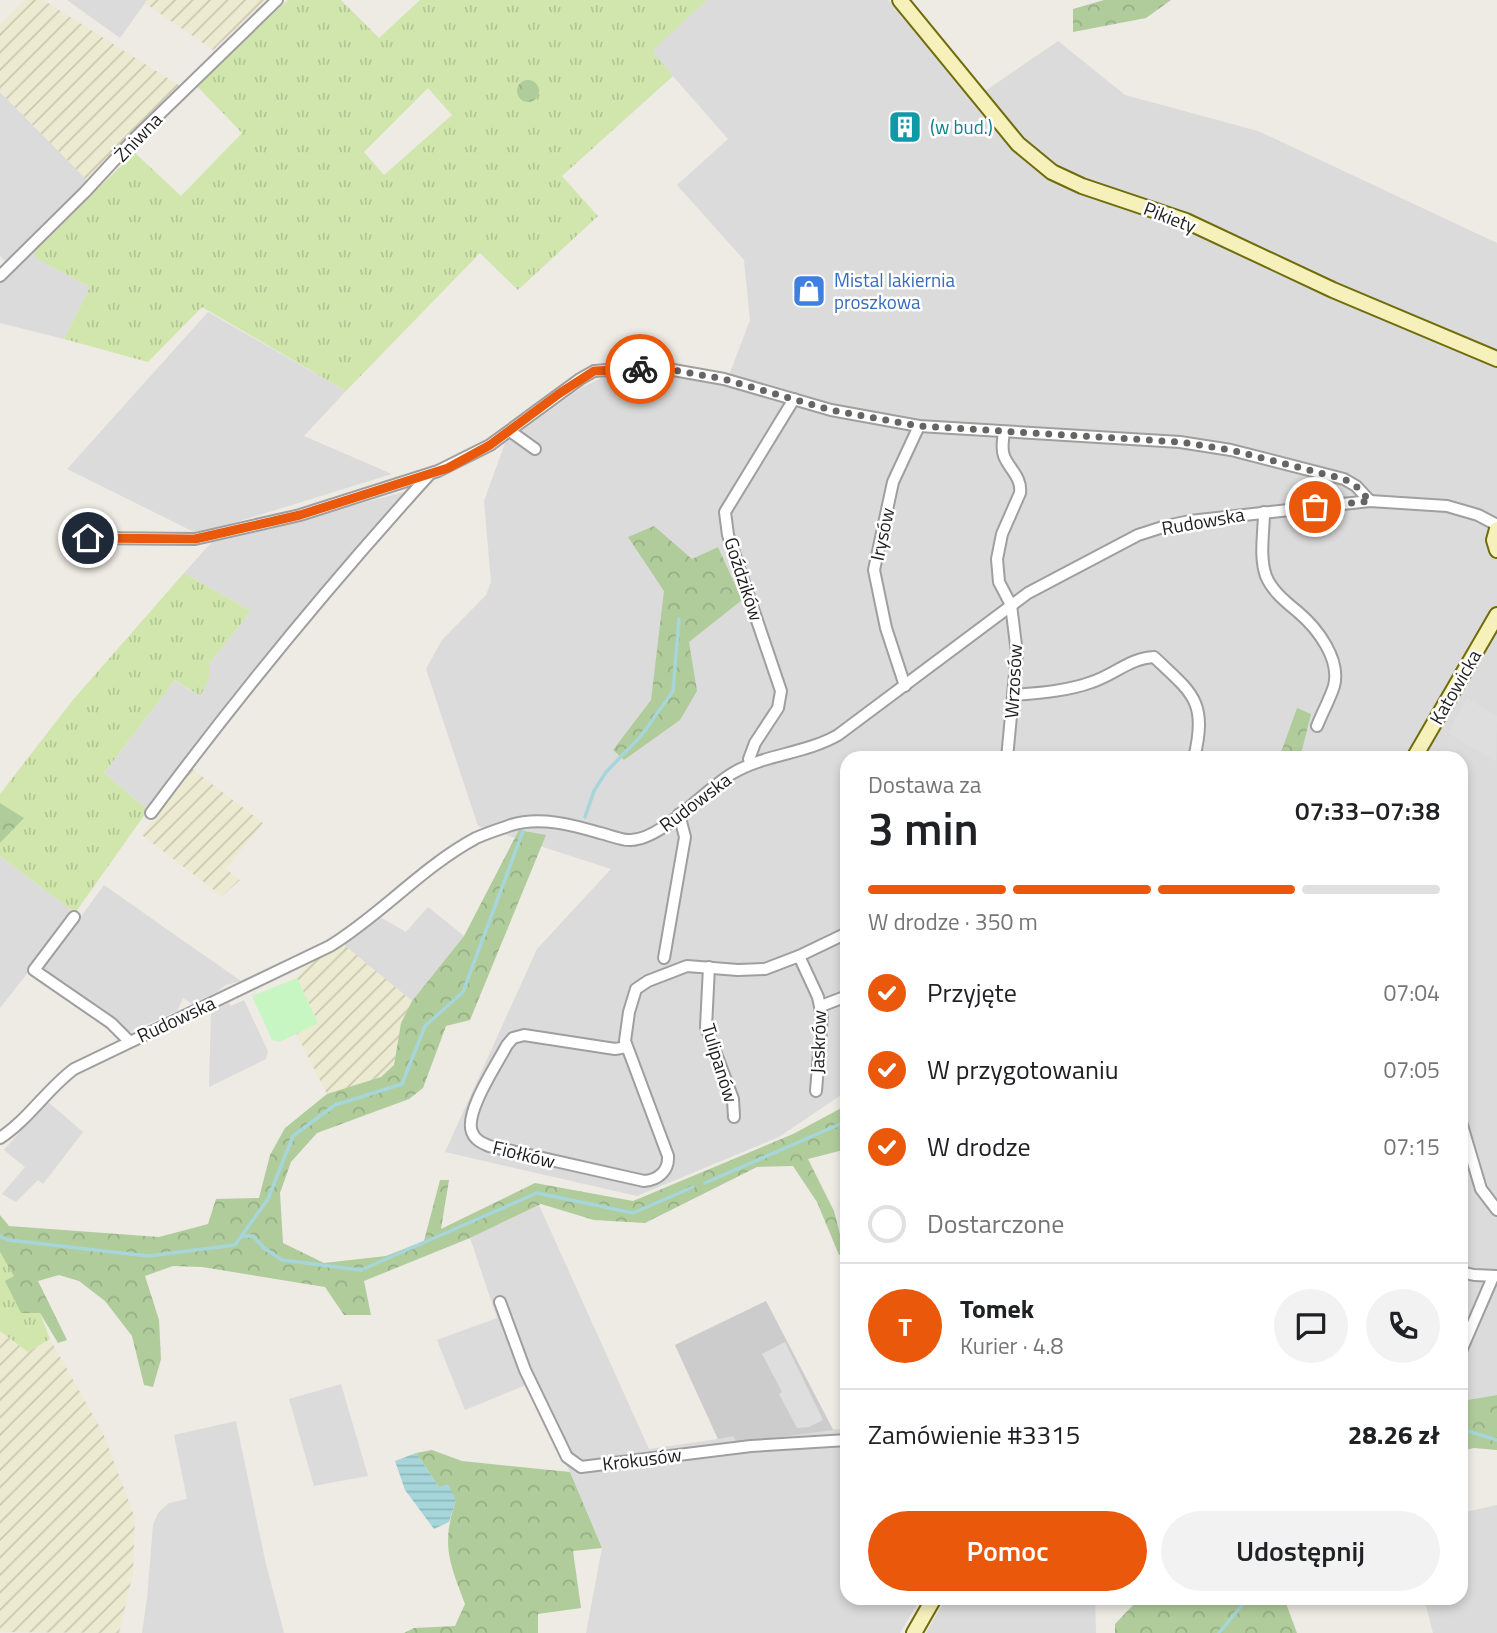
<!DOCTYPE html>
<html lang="pl">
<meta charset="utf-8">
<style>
body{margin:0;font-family:"Titillium Web",sans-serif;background:#f2f2f2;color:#202124;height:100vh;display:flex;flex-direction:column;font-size:26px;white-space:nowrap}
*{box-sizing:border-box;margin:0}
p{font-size:23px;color:#757577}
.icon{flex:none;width:38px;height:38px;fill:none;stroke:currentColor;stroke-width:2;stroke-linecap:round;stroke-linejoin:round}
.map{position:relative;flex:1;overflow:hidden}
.sheet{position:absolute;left:840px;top:751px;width:628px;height:854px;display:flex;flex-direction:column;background:#fff;border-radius:21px;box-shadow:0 4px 10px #0003}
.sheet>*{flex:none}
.pin{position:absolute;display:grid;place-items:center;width:60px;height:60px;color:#fff;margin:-30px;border:4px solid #fff;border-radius:50%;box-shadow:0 2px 7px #0007}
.courier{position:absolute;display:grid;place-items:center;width:70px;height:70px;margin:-35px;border:5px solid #ea580c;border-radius:50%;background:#fff;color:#222;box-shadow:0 2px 9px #0007}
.head em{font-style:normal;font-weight:600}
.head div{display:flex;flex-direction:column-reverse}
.head{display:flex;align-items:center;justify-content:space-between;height:119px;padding:0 28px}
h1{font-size:46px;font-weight:600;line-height:52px}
.bar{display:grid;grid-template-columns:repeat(4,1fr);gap:10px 7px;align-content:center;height:84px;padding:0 28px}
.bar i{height:9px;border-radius:5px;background:#e0e0e0}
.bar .active{background:#ea580c}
.bar p{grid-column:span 4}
.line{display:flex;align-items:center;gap:18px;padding:0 28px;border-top:2px solid #e0e0e0}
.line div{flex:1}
.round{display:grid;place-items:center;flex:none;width:74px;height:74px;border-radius:37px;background:#f2f2f2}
ol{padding:0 28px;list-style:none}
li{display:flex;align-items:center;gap:21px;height:77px}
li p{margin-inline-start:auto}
li .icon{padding:7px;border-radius:50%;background:#ea580c;color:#fff;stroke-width:4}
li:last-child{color:#757577}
li i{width:38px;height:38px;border:4px solid #e0e0e0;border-radius:50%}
.button{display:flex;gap:14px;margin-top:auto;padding:14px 28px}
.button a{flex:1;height:80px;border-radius:42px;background:#ea580c;color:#fff;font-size:28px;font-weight:600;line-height:80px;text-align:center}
.button a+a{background:#f2f2f2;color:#202124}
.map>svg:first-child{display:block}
.residential{fill:#dcdbdb}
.religious{fill:#ccc}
.farmland{fill:url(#farmland-furrows)}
.grass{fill:url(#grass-tufts);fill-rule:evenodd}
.forest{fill:url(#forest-crowns)}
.park{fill:#c7f6c3}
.parking{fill:#dedede}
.water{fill:url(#water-rules)}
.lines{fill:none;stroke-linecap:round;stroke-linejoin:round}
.stream{stroke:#a7d6da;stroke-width:3.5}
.street-casing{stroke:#9f9f9f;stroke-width:14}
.secondary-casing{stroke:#6f6c0a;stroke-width:18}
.street{stroke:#fff;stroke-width:10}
.secondary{stroke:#f6f1bb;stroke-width:14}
.done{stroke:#676563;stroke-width:7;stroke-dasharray:0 12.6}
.route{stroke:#ea580c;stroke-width:9}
.labels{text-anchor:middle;stroke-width:5;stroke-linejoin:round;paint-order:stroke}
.culture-label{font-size:19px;fill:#0d838f;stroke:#fff;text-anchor:start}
.street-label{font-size:19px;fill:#1e1e1e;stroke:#fff}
.shop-label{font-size:19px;fill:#366cbe;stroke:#fff;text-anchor:start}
</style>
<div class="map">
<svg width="1497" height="1633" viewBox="0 0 1497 1633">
<defs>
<pattern id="farmland-furrows" width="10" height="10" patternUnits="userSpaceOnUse" patternTransform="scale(1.75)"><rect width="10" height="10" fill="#ecead0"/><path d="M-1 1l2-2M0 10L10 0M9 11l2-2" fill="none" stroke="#cac8b2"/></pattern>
<pattern id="grass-tufts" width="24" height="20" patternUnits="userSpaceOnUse" patternTransform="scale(1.75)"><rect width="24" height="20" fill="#d1e6ad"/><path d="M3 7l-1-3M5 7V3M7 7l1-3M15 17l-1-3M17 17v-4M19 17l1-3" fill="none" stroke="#b3c594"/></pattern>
<pattern id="forest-crowns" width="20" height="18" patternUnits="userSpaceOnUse" patternTransform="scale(1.75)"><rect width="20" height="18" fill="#b0cc9b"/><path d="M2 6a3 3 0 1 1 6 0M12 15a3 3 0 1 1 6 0" fill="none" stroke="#97af85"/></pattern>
<pattern id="water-rules" width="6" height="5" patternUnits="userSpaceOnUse" patternTransform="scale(1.75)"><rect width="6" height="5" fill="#a7d6da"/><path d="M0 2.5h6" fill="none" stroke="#8fb7bb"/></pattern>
</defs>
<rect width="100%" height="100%" fill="#eeeae4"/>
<g class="residential">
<path d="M67,0H147L120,38Z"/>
<path d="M707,0H888L972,100L1058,41L1125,95L1258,131L1497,243V1395L1461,1401V758H847V1091L779,1137L637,1196L445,1152L537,949L611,869L478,826L426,669L442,640L486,595L491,582L484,501L505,443L581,388L607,375L632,374L687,379L725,386L750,320L744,260L677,185L728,139L651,51Z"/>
<path d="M0,92L89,182L8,264L0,256Z"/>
<path d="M33,250L37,259L90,287L64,339L0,323V282Z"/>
<path d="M208,312L346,391L304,436L392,474L198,534L67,469Z"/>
<path d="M408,491L284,636L148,810L104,773L175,680L199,696L209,679V664L251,611L184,573L212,542Z"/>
<path d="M0,856L75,913L0,1008Z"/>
<path d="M104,885L175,935L241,981L226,985L217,992L192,1004L183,998L177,1011L130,1032L42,970Z"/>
<path d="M428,907L464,936L412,1001L344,945L380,917L406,932Z"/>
<path d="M244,1000L268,1051L266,1059L209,1087L211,1011L229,1003L231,1006Z"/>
<path d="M47,1101L83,1132L43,1184L38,1180L16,1202L2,1194L25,1167L4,1150Z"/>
<path d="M539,1205L649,1449L718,1439L675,1345L766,1301L833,1429L847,1430V1598H921L900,1633H586L602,1548L570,1472L526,1385L465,1410L437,1340L497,1318L470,1238Z"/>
<path d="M341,1384L368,1476L314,1486L289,1399Z"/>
<path d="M236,1421L265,1560L284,1633H142L147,1598L153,1525L158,1513L169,1503L187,1499L174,1435Z"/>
<path d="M1497,1505V1633H1433L1424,1598H1461V1513Z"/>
<path d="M946,1598H1095L1096,1633H926Z"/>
</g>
<path class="religious" d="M766,1301L833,1430L737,1443L733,1436L718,1439L675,1345Z"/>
<g class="farmland">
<path d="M25,0H43L180,86L89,182L0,92V24Z"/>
<path d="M147,0H266L213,50L145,3Z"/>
<path d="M191,768L263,823L226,869L240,880L222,896L142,835Z"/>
<path d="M344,945L412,1001L402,1021L394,1065L381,1077L327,1094L296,1033L318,1022L297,978L306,963Z"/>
<path d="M0,1331L28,1352L50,1339L103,1433L135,1518L133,1573L119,1633L0,1632Z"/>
</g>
<g class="grass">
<path d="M288,0H341L379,38L420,0H707L652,51L673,76L562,176L598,216L518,290L480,253L346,391L202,307L148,362L64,339L90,287L37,259L33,250L135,153L181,196L242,133L196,85ZM428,88L452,115L384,175L364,152Z"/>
<path d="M184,573L251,611L209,664V679L200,696L175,680L104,773L148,810L75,913L0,856V843L23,818L0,803V794L72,701Z"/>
<path d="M0,1252L40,1313L50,1339L28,1352L0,1331Z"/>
</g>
<g class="forest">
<path d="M1104,0H1171L1146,18L1073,32V9Z"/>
<circle cx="528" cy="91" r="11"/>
<path d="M654,526L692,559L718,547L742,600L689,642L697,691L680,720L624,760L613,750L651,700L664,591L628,537Z"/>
<path d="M1297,708L1311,714L1300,758H1279Z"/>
<path d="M0,803L24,818L0,843Z"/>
<path d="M519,830L546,835L470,1020L446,1026L423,1088L409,1099L317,1133L291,1162L280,1193L283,1243L324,1263L386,1256L424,1241L440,1180H449L441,1229L535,1183L633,1201L793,1134L847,1105V1149L808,1159L834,1211L845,1254L839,1255L817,1202L793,1166L757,1167L645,1223L594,1220L541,1204L470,1238L364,1281L371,1315H344L325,1287L202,1267L173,1266L145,1276L159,1320L161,1359L153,1387L144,1385L132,1336L105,1301L79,1281L59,1275L38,1281L67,1340L58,1343L40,1313H21L5,1281L14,1276L0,1252V1215L9,1226L159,1237L208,1224L216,1199L259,1198L270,1155L285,1128L327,1094L381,1077L394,1065L401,1023L412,1001L464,936Z"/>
<path d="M1497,1395V1450L1474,1448L1461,1451V1401Z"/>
<path d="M432,1450L462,1461L570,1472L602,1548L573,1551L581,1608L538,1614V1633H404L414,1628L455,1626L465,1604C449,1561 441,1545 456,1500L439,1487L416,1453Z"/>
<path d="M1140,1598H1284L1297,1633H1115V1624Z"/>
</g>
<path class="park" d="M297,978L318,1023L279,1042L272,1040L252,996Z"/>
<g class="parking">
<path d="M1467,698L1497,716L1496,762L1448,733Z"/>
<path d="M785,1342L823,1420L809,1427L797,1428L779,1394L782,1392L762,1354Z"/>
</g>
<path class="water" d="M416,1453L439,1487L448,1484L456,1500L449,1522L434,1529L405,1490L395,1461Z"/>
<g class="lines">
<g class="stream">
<path d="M585,817L594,791L606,772L641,736L673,691L679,619"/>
<path d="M705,1183L847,1121"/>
<path d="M0,1236L8,1240L148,1256L235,1245L268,1199L293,1136L335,1105L402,1084L425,1026L463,992L523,831"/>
<path d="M243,1236H253L264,1248L282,1260L361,1270L537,1193L633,1213L693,1187"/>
<path d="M1461,1429L1497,1440"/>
<path d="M1219,1633L1248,1598"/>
</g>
<defs>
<g id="street">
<path d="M0,276L85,192L134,139L277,0"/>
<path d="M510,431L535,449"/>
<path d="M1004,432C1003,440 1001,448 1004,456C1009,469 1022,477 1020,493L1002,534L997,559L999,582L1011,605L1017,653L1007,758"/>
<path d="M1264,512C1264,531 1259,557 1266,576C1272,591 1286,602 1298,612C1317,628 1341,659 1334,686C1330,699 1322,713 1317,726"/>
<path d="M88,538L195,539L300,515L438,471L490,445L580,379L594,371L608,370L662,368L724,379L831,410L919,426L1180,442L1231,450L1344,479L1356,486L1370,501"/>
<path d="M905,686L886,628L874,570L893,482L919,426"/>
<path d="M1014,695C1039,693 1068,691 1092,682C1114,675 1130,658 1154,657C1192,693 1208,701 1194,758"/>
<path d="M751,764L749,759L755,743L778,708L781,691L728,535L725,512L794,399"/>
<path d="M151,813C238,696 331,583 429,475"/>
<path d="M74,917L34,970L111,1023L129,1041"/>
<path d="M799,956L818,997L822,1016L816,1091"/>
<path d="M664,958L685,837L679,814"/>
<path d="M709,967L706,1027L733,1099L734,1117"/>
<path d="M821,1006L847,996"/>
<path d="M627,1047L615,1049L524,1035L513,1038L507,1045C497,1064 464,1113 472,1132C475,1140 482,1143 489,1146L644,1181C658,1180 669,1171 668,1156L625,1041L629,1012L636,989L648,981L687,966L738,970L765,969L799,956L847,933"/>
<path d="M1461,1122L1481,1189L1497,1210"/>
<path d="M0,1138C28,1120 47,1089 74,1069L330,946C382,914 422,867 476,838C487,833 500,829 511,825C540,816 573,825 600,833C610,835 622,841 631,840C663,839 705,789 733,773C765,754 805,754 838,735L1028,593L1138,535L1166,526L1190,521L1370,501L1447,506L1478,515L1497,525"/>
<path d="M1461,1272L1474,1275L1497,1276"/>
<path d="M500,1302L525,1370L567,1457L581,1467L751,1446L847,1440"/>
<path d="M1461,1351L1493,1277"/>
</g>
<g id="secondary">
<path d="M900,0L1018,144L1052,172L1082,186L1186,221L1333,290L1497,359"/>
<path d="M1497,529L1494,540L1497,550"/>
<path d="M1414,758L1497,615"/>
<path d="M914,1633L934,1598"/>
</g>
</defs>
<use href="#street" class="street-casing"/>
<use href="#secondary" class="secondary-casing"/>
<use href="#street" class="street"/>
<use href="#secondary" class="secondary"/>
</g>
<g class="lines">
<path class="done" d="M640,369L662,368L724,379L831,410L919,426L1180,442L1231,450L1344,479L1356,486L1370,501L1315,507"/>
<path class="route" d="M88,538L195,539L300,515L448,468L490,445L560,393L594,371L640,369"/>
</g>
<defs>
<symbol id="building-square" viewBox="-11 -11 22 22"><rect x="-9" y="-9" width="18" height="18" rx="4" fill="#0f9aa8" stroke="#fff"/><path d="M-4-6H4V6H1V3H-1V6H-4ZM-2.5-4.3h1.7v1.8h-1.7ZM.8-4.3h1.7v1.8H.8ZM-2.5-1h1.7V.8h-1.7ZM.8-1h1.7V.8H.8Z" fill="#fff"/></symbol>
<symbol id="shop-square" viewBox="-11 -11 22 22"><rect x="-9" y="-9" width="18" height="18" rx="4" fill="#3f7fe0" stroke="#fff"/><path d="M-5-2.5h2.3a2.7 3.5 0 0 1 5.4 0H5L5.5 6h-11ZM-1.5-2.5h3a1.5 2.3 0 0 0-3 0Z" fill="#fff"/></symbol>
</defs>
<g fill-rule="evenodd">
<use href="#building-square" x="886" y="108" width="38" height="38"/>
<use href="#shop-square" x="790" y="272" width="38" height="38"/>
</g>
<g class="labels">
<g class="culture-label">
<text x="930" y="134">(w bud.)</text>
</g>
<g class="street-label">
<text transform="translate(138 137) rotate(-46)" y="7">Żniwna</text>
<text transform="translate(1170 217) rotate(21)" y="7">Pikiety</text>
<text transform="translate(1203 521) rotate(-10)" y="7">Rudowska</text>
<text transform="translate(882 534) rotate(-78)" y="7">Irysów</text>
<text transform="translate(744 579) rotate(72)" y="7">Goździków</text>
<text transform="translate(1013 681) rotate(-87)" y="7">Wrzosów</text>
<text transform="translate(1455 687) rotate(-60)" y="7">Katowicka</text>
<text transform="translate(695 802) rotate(-37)" y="7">Rudowska</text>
<text transform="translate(176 1019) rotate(-25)" y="7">Rudowska</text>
<text transform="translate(818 1042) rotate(-88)" y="7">Jaskrów</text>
<text transform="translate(720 1063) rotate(73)" y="7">Tulipanów</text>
<text transform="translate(524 1154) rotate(14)" y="7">Fiołków</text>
<text transform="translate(642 1459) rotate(-7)" y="7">Krokusów</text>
</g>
<g class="shop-label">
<text x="834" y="287">Mistal lakiernia<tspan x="834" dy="22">proszkowa</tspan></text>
</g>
</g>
</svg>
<div class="pin" style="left:1315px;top:507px;background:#ea580c"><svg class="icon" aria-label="bag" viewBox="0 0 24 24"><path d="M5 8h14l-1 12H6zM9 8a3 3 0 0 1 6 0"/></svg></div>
<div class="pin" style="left:88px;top:538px;background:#1f2937"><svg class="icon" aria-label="home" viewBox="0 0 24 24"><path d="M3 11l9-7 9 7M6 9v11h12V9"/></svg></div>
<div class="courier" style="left:640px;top:369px"><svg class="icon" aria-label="bike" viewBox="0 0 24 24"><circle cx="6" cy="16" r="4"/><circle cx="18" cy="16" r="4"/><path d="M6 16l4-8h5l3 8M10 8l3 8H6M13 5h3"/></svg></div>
<section class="sheet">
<div class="head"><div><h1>3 min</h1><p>Dostawa za</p></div><em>07:33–07:38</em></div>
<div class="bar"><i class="active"></i><i class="active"></i><i class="active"></i><i></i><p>W drodze · 350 m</p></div>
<ol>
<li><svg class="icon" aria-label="check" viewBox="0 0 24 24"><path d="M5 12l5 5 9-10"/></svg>Przyjęte<p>07:04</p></li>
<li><svg class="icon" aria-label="check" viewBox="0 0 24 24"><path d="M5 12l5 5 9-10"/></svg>W przygotowaniu<p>07:05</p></li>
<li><svg class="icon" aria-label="check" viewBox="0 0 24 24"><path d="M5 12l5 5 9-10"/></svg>W drodze<p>07:15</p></li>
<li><i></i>Dostarczone</li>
</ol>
<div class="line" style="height:126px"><b class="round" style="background:#ea580c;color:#fff">T</b><div><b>Tomek</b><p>Kurier · 4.8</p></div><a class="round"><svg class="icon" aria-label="chat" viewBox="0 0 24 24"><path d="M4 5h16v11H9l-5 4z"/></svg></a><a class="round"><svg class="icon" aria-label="phone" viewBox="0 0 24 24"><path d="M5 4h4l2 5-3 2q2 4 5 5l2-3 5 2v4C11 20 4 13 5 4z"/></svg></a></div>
<div class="line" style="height:91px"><div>Zamówienie #3315</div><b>28.26 zł</b></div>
<div class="button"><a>Pomoc</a><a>Udostępnij</a></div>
</section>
</div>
